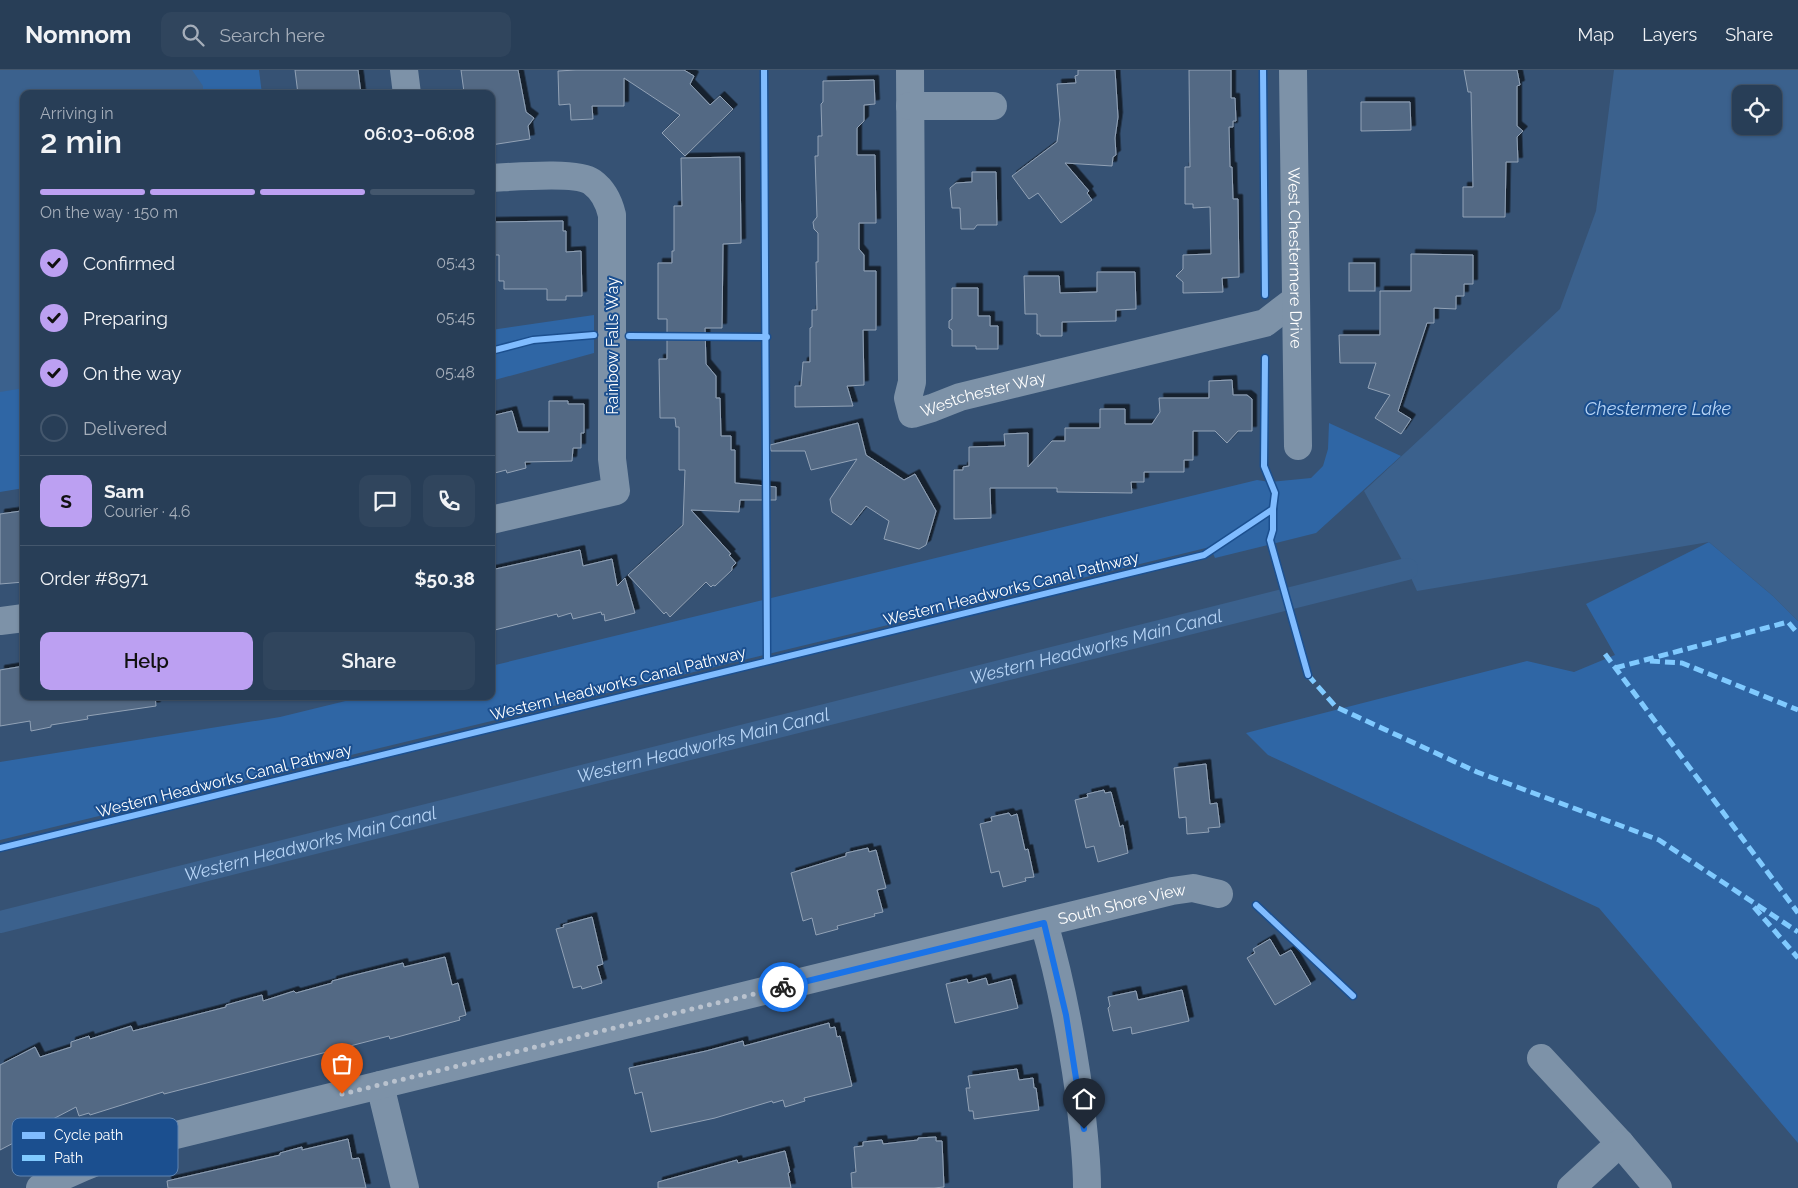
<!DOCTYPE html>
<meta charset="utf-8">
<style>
body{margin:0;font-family:Raleway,sans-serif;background:#30455d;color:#f1f3f6;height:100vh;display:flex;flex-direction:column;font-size:19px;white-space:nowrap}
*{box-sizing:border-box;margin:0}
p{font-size:16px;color:#a5aeba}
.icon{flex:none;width:28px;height:28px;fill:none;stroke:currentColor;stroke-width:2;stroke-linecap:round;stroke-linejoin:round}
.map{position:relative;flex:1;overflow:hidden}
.sheet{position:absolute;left:20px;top:20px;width:475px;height:610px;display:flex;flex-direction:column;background:#283e57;border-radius:10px;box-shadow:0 1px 4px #0004,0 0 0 1px #44576d}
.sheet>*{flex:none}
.fabs{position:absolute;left:1732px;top:15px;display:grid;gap:10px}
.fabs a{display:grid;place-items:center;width:50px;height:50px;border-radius:10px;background:#283e57;box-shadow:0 1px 4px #0004,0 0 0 1px #44576d;font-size:25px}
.pin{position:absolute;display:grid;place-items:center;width:42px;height:42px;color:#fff;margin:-51px -21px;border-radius:50% 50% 50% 0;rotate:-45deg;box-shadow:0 0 5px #0007}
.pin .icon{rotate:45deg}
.courier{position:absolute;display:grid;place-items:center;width:50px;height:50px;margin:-25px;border:4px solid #1a73e8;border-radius:50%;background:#fff;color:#222;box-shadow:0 1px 6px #0007}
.head em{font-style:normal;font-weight:600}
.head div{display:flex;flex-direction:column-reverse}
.head{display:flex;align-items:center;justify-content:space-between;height:85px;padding:0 20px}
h1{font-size:32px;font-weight:600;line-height:38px}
.bar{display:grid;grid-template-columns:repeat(4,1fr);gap:8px 5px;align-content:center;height:60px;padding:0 20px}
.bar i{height:6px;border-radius:4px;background:#44576d}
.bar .active{background:#bca0f2}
.bar p{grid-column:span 4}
.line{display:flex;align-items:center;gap:12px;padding:0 20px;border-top:1px solid #44576d}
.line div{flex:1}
.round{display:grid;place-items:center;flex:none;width:52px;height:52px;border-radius:10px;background:#30455d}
ol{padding:0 20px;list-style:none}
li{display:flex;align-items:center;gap:15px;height:55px}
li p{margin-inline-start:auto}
li .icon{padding:5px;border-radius:50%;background:#bca0f2;color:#111;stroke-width:4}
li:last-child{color:#a5aeba}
li i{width:28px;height:28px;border:2px solid #44576d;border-radius:50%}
.action{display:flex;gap:10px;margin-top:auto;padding:10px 20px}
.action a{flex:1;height:58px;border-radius:10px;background:#bca0f2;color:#111;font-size:20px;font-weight:600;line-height:58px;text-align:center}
.action a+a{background:#30455d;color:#f1f3f6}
header{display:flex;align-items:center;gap:30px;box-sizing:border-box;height:70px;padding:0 25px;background:#283e57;border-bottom:1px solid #44576d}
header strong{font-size:24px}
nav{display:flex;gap:28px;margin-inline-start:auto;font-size:18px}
.search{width:350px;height:45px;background:#30455d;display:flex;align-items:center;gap:12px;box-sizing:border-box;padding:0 18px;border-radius:10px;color:#a5aeba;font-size:19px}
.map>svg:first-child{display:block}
.green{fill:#2f66a5}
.water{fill:#3b618d;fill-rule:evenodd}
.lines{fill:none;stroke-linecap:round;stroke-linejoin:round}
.canal{stroke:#3b618d;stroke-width:22}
.building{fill:#526984;stroke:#92a2b6;filter:url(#shadow)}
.minor{stroke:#7d92a8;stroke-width:28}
.quiet{stroke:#80caff;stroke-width:5;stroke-dasharray:10 5;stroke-linecap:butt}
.cycleway-casing{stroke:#1b4f8f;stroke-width:9}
.cycleway{stroke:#80bcff;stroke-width:6}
.done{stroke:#b9c2ce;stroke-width:5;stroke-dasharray:0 9}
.route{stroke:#1a73e8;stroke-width:6}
.labels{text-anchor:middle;stroke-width:4;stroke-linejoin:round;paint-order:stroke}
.street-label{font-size:16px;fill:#fff;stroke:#1b4f8f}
.water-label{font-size:18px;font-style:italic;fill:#b5d3f5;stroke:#1b4f8f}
.key{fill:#1b4f8f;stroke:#5f84b1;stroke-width:1}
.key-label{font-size:14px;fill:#fff}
</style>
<header>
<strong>Nomnom</strong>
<div class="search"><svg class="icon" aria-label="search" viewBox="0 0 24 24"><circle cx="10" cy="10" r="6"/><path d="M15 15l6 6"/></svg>Search here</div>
<nav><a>Map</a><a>Layers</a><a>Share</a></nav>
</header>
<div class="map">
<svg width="1798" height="1118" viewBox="0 0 1798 1118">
<defs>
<filter id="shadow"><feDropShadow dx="4.5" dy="-4.5" stdDeviation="0" flood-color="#0009"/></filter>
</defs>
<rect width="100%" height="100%" fill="#365274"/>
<g class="green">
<path d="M0,0H259L262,24H24V418L0,422Z"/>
<path d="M594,245V283L491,311V260Z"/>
<path d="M1329,353L1401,386L1316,463L1215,488L1210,477L0,770V692L280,647L366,626H491V596L1257,410L1270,412L1311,408L1323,396L1328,379Z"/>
<path d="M1709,472L1773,526L1798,551V1073L1599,838L1268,685L1246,663L1527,591L1574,602L1615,585L1586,534Z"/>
</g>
<g class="water">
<path d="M0,0H192L203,16V24H24V318L0,322Z"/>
<path d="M1614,0H1798V551L1773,526L1709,472L1417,521L1407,499L1364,421L1560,239L1596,141ZM1741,24H1774V56H1741Z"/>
</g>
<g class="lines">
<path class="canal" id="s1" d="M0,852L1407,499"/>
</g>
<g class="building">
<path d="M295,0H358L361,24H298Z"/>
<path d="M461,0H518L526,42L534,48L528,56L530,69L491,75V24H473V21L464,22Z"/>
<path d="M576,0H684L694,6L690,14L710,35L720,26L733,39L685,86L662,63L680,45L624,8V36H592L593,49L571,50L570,34L559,35L558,1Z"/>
<path d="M1078,0H1115L1118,47L1115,68L1116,85L1113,87L1112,96L1065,93L1089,121L1087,123L1092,130L1061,153L1038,123L1029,129L1012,106L1057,72L1060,50L1057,14L1076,13L1075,6L1078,5Z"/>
<path d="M1189,0H1231V28H1235L1236,51H1233V57H1229L1230,97H1232L1233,129H1238L1239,207L1222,208L1223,222L1183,223V212L1176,206L1183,199V185L1211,184L1210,137L1193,138V134H1185V97H1190Z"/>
<path d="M1464,0H1517L1520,15L1517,16V56L1523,61L1517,67L1518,92H1506L1505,147H1463V117H1473L1471,22H1468Z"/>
<path d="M874,10L875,34L864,35V51L857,58V85H875L876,153H859V179L864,185V201H876V260H863L864,315L847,316L853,336L795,337V316H801L803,292H810V258L812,257V240H817L816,192H818V163L814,159L813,152L817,147L815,86H818V66H822L821,34L823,32V11Z"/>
<path d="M1361,32H1410L1411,60L1361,61Z"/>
<path d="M740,87L741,173L723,174L722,258H705L706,294L716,306V328H720L721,366H731V380H735V413L776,417V430H740L739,442L691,440L731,484L729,485L736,493L732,497V500L715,516L713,515L711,517L706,512L670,547L666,542L664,544L628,505L683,455L685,400H679V357H676L675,348H660L659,289H667V249H658V193H672V181H674V136H682L681,88Z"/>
<path d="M972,102H996L997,155H977L974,159H961L960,138H952L950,118L956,113L972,112Z"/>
<path d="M563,151V161H566V182L581,181L582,226H566V230H547V219H504V211H499V185H494V177H491V152Z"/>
<path d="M1411,184L1473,185V214H1464V226H1456V239L1434,238V253H1427L1398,341L1411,349L1401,364L1375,348L1390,325L1368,318L1376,293H1340L1339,265H1380V221H1411Z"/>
<rect x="1349" y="193" width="26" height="28"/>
<path d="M1097,202H1135L1136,239L1116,240V251L1062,252V266H1040V264H1037V244H1025L1024,206H1059L1060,223L1097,222Z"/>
<path d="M952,218H978V246H990V256H998V279H976V276H952V260L949,258V251L952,249Z"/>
<path d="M1232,310L1233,325H1247L1252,329V361H1238L1227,373L1215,361H1193V390H1184V402H1144V412H1131L1132,423L1057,422V418H990L991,448L954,449V400H963V397L969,396V377L1005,376L1004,364L1028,363V397L1052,371H1065V358H1100V339H1125V354H1152L1160,342L1159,328H1209V311Z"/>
<path d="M549,331H568V334H584V363H581V378H573L572,391L525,392L526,398L507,403L506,400L491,404V346L512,341L518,362H549Z"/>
<path d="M858,353L866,385L904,410L915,404L936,441L926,475L919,479L884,469L889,451L866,436L851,455L832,442L830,429L857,389L811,400L805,381H771L770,375Z"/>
<path d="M21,441L24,456V512L0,514V444Z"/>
<path d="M580,480L583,496L612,489L617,516L625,508L635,543L605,551L604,544L602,545L601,542L573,549L571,543L558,547L557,544L491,561V500Z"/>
<path d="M24,596V626H155L156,636L87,646L88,649L51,655V657L31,661L30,651L0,656V600Z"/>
<path d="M1206,694L1210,734L1217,733L1220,757L1208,758L1209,762L1187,764L1186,747L1179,748L1174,698Z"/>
<path d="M1104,720L1105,723L1111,722L1120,757L1123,755L1128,783L1098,792L1094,776L1086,778L1075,730L1088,727L1087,724Z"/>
<path d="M1009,743L1011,746L1017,744L1025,780L1028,779L1034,807L1025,808L1026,811L1003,817L999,801L991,803L980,754L992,751L991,747Z"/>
<path d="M868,778L869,782L876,780L886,818L877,820L883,842L874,844L875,846L837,856L838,859L816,865L812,848L803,851L791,803L846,786V783Z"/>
<path d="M592,847L603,894L597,896L602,913L582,919L581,916L573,918L556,859L564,857L563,855Z"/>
<path d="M1270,869L1280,886L1291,880L1311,914L1275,935L1247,888L1255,883L1253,879Z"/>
<path d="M445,887L452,915L458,913L466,945L459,947L460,950L390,969L389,966L381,968L164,1024L163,1022L90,1045L89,1043L79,1046L76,1037L30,1061L22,1067L23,1068L0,1080V995L35,977L40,987L71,977V972L89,966L90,969L131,956L133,961L226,937V935L262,925L263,931L294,921L296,923L321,916L332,913V911L347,907L403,893L404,897Z"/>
<path d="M986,908L988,915L1011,909L1018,938L955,953L946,914L967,909L968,913Z"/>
<path d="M1182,920L1189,951L1132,964L1131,957L1113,961L1108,938L1110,936L1108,927L1136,921L1138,930Z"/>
<path d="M829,953L830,958L835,957L837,967L840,966L852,1016L804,1028L805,1031L785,1037L783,1030L773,1033L772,1031L715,1048L651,1062L642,1022L635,1024L629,998L706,981L743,971L744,976Z"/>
<path d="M1017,999L1019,1010L1033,1008L1034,1018H1036L1039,1040L974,1049L973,1041H969L966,1018H970L968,1006Z"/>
<path d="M936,1067V1071H942L944,1117L934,1118H852L851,1103L856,1102L854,1077L863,1076V1072L882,1070L883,1074L918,1070V1068Z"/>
<path d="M348,1069L352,1089L359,1088L366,1118H168L167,1111L280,1085V1083L302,1077V1080Z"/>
<path d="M785,1081L790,1102L788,1103L791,1118H658V1112L737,1090L738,1093Z"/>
</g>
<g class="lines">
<g class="minor">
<path d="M404,0L407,24"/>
<path id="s2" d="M910,0L912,312L908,328L912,344L932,338L960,327L1265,253L1295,230"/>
<path id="s3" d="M1293,0L1298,376"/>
<path d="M910,36H993"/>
<path d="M491,108C513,107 577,101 592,112C603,120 609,132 612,145V389L616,421L491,450"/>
<path d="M0,551L24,548"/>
<path d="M1044,853C1060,908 1071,965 1079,1022C1083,1054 1087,1086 1087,1118"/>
<path d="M1541,988L1620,1073L1658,1118"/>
<path d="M380,1015L405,1118"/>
<path id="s4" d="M40,1118C82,1095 126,1080 172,1066L1172,821L1193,818L1219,824"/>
<path d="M1571,1118L1620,1073"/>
</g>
<g class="quiet">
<path d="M1605,584L1798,843"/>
<path d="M1650,591L1682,593L1798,640"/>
<path d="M1615,598L1788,552L1798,564"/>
<path d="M1308,605L1336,637L1477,702L1659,770L1798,862"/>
<path d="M1754,837L1798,888"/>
</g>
<defs>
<g id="cycleway">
<path d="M764,0L767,591"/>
<path d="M1263,0L1265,225"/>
<path d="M629,266L767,267"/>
<path d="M491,281L533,270L594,265"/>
<path d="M1273,439V460L1270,470L1308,605"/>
<path d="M0,778L1204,485L1273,439L1275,423L1264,396L1265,288"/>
<path d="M1256,835L1353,926"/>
</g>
</defs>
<use href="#cycleway" class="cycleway-casing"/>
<use href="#cycleway" class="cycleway"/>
</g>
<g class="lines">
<path class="done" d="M342,1024L783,917"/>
<path class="route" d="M783,917L1044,853L1066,945L1084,1059"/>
</g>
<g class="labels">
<g class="street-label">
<text dy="6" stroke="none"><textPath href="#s3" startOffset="188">West Chestermere Drive</textPath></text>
<text transform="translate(612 276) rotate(-90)" y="6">Rainbow Falls Way</text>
<text dy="6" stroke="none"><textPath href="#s2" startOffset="419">Westchester Way</textPath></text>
<text transform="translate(1011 518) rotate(-14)" y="6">Western Headworks Canal Pathway</text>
<text transform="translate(618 613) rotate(-14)" y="6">Western Headworks Canal Pathway</text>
<text transform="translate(224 710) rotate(-14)" y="6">Western Headworks Canal Pathway</text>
<text dy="6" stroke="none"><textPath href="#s4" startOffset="1120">South Shore View</textPath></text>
</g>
<g class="water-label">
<text x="1658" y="345">Chestermere Lake</text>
<text dy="6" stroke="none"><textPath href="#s1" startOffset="1130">Western Headworks Main Canal</textPath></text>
<text dy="6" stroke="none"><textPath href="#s1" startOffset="725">Western Headworks Main Canal</textPath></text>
<text dy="6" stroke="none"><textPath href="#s1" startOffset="320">Western Headworks Main Canal</textPath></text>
</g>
</g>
<rect x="12" y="1048" width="166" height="58" rx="8" class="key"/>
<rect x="22" y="1062" width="23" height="7" fill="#80bcff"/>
<rect x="22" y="1085" width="23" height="6" fill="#80caff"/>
<g class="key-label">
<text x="54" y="1070">Cycle path</text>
<text x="54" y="1093">Path</text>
</g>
</svg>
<div class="fabs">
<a><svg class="icon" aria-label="locate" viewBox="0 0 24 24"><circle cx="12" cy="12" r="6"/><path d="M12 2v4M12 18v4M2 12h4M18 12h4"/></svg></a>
</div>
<div class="pin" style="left:342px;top:1024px;background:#ea580c"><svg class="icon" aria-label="bag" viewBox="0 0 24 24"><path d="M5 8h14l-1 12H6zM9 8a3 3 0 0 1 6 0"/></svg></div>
<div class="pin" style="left:1084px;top:1059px;background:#1f2937"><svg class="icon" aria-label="home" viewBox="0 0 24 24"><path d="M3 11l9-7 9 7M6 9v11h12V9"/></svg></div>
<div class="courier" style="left:783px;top:917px"><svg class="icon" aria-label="bike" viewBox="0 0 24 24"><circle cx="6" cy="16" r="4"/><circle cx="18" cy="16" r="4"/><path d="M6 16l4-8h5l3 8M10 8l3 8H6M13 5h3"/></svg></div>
<section class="sheet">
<div class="head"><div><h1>2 min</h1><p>Arriving in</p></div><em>06:03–06:08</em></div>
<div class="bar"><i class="active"></i><i class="active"></i><i class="active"></i><i></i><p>On the way · 150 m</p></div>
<ol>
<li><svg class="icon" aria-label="check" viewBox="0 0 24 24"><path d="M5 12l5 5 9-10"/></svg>Confirmed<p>05:43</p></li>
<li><svg class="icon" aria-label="check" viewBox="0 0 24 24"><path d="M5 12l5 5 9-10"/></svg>Preparing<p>05:45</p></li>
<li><svg class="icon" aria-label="check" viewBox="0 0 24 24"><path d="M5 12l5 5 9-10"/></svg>On the way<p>05:48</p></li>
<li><i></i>Delivered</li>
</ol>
<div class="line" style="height:90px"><b class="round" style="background:#bca0f2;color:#111">S</b><div><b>Sam</b><p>Courier · 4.6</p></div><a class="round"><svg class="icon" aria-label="chat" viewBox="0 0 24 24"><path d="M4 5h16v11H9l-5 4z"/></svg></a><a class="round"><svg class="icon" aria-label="phone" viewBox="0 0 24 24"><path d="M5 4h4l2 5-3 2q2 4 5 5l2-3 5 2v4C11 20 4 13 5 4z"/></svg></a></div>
<div class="line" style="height:65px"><div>Order #8971</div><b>$50.38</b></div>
<div class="action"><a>Help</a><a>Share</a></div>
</section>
</div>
